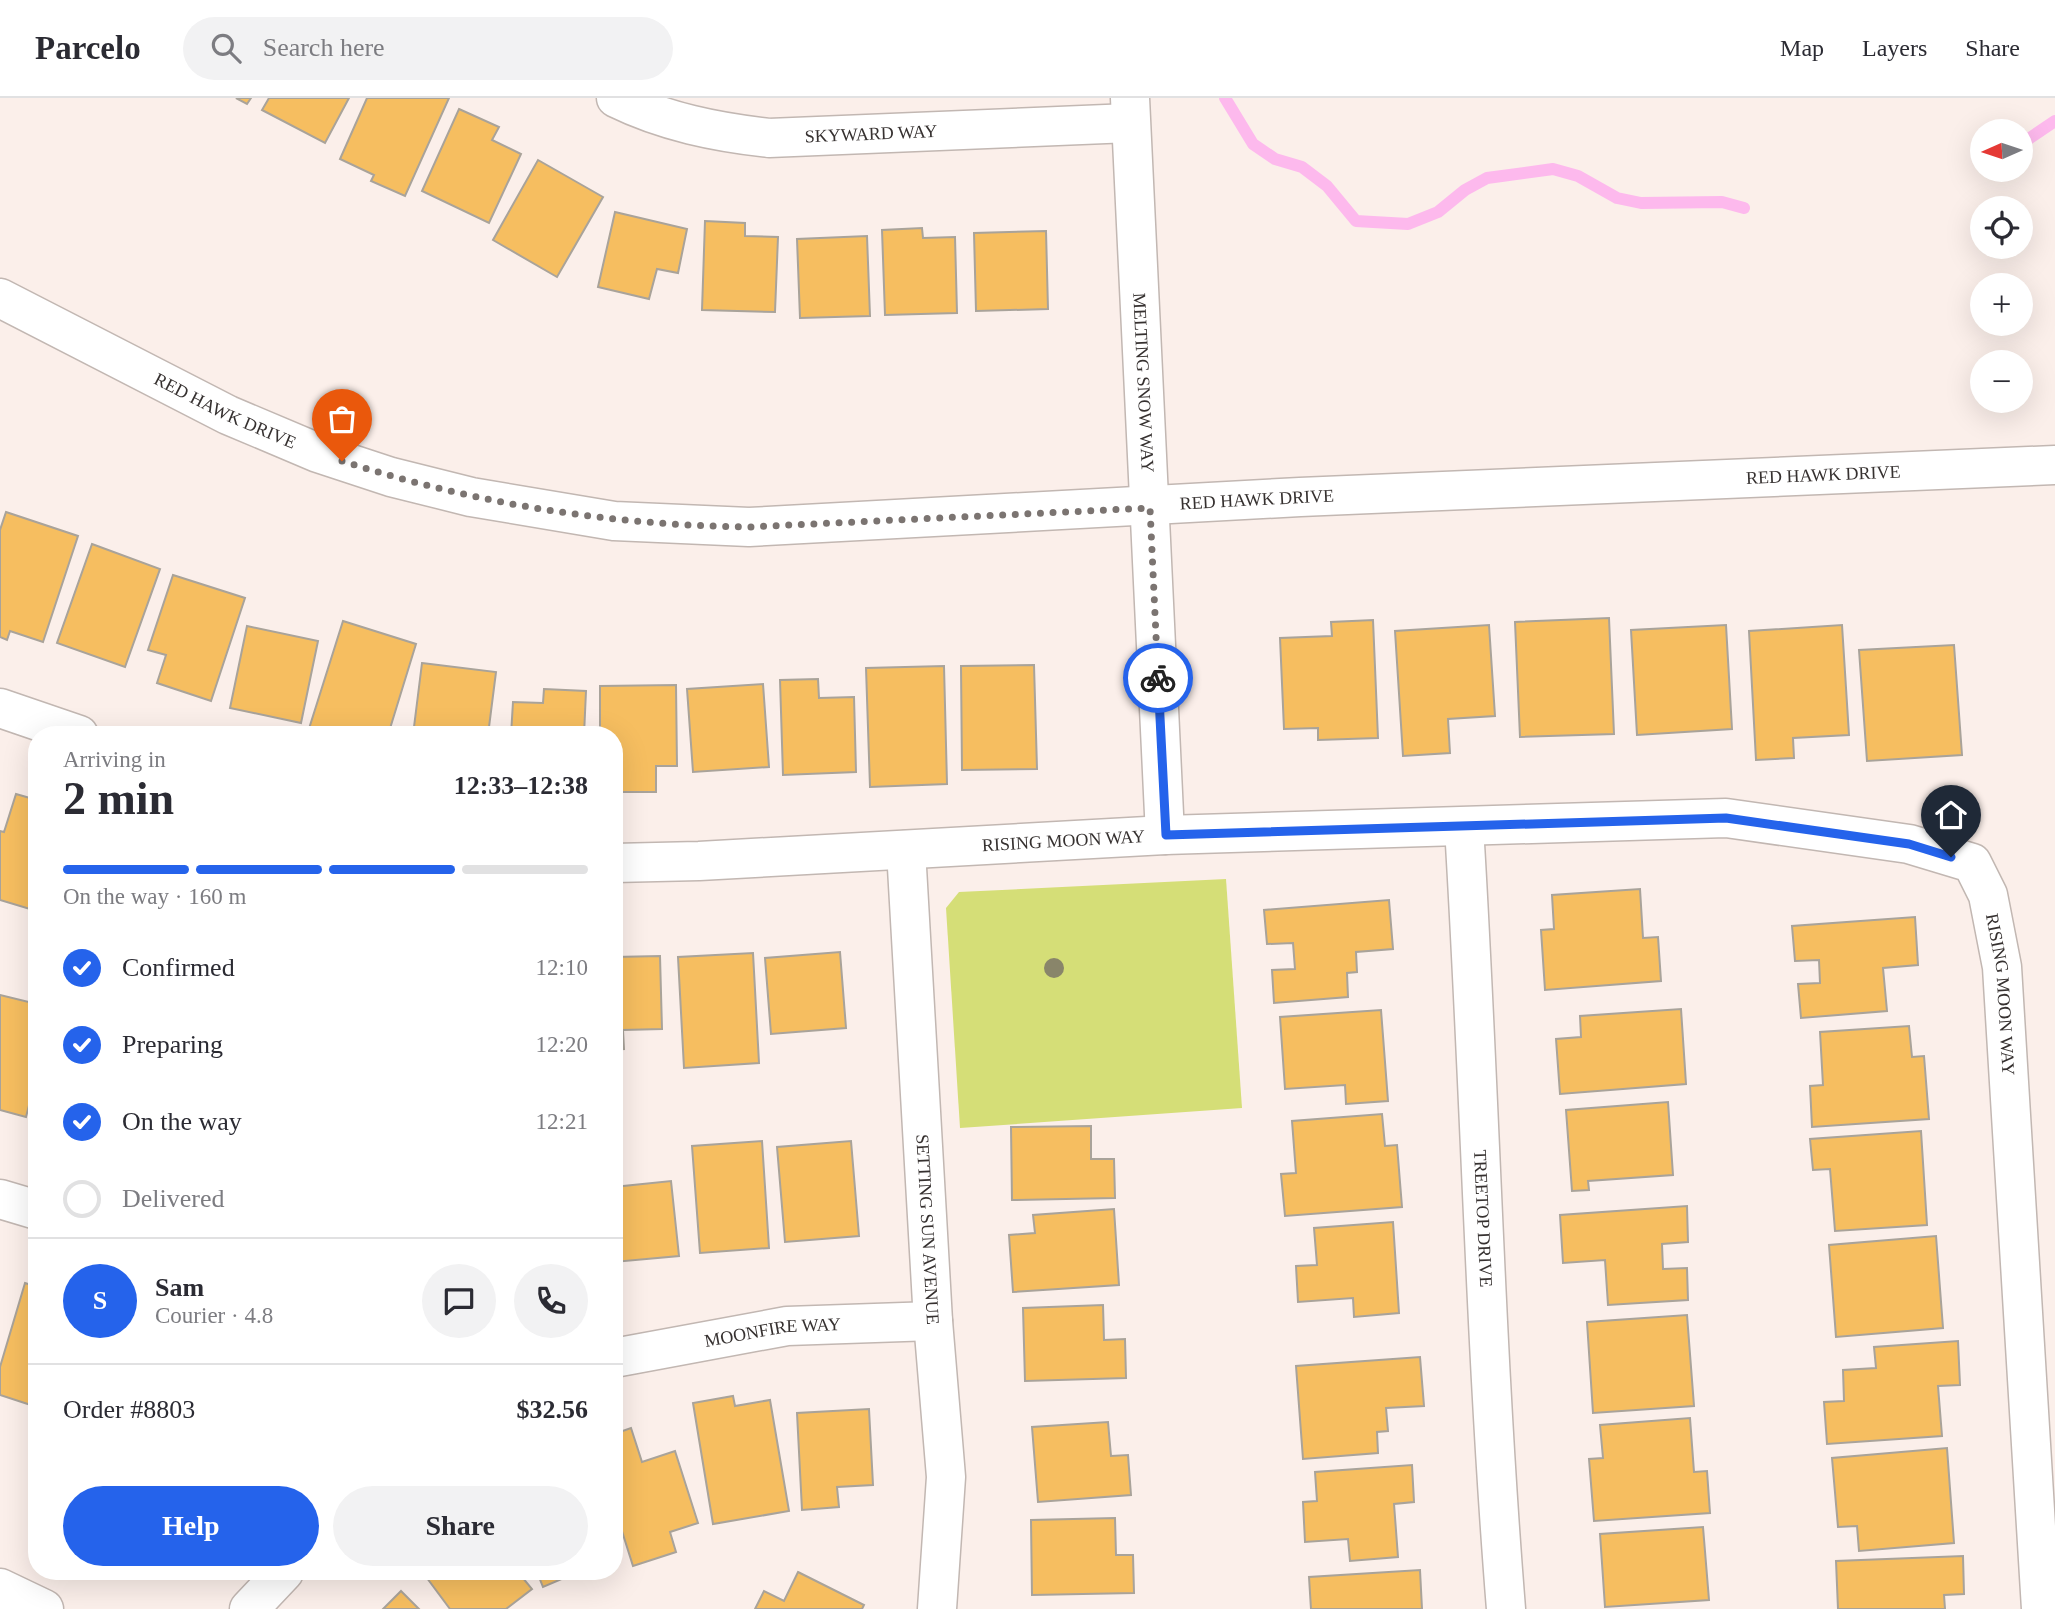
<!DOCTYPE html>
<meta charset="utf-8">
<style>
body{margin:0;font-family:Georgia,serif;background:#f2f2f3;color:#2b2b33;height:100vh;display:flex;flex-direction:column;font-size:26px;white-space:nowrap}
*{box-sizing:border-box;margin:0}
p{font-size:23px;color:#7c7c81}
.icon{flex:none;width:38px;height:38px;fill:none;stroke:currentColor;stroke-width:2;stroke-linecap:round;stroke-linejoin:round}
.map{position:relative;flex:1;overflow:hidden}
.sheet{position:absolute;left:28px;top:628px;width:595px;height:854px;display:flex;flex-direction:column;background:#fff;border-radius:28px;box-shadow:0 7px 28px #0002}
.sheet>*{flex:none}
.needle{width:46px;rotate:267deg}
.buttons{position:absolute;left:1970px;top:21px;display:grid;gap:14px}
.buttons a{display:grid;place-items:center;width:63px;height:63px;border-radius:50%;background:#fff;box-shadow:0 7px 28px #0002;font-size:35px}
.pin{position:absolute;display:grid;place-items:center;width:60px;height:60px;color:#fff;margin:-72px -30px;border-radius:50% 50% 50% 0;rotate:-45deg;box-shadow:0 0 7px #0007}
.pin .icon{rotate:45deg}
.courier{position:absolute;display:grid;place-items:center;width:70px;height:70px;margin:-35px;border:5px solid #2563eb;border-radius:50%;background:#fff;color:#222;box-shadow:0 2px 9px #0007}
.headline em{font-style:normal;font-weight:800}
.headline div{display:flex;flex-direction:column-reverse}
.headline{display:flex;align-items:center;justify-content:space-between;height:119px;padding:0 35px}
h1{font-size:46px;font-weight:800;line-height:52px}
.bar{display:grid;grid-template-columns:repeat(4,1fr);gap:10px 7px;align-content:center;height:84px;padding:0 35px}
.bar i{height:9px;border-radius:5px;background:#e1e1e2}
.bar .current{background:#2563eb}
.bar p{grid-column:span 4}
.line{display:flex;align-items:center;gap:18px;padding:0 35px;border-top:2px solid #e1e1e2}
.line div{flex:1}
.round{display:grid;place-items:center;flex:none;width:74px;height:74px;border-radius:37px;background:#f2f2f3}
ol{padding:0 35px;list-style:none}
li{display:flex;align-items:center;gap:21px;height:77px}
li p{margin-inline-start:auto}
li .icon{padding:7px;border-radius:50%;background:#2563eb;color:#fff;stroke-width:4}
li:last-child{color:#7c7c81}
li i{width:38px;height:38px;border:4px solid #e1e1e2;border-radius:50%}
.button{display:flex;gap:14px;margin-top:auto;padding:14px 35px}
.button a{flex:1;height:80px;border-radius:42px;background:#2563eb;color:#fff;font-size:28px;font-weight:800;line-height:80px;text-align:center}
.button a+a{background:#f2f2f3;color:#2b2b33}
header{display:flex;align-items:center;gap:42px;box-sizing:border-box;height:98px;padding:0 35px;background:#fff;border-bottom:2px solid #e1e1e2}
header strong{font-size:33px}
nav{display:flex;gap:38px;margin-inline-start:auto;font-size:24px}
.search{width:490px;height:63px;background:#f2f2f3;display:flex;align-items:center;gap:18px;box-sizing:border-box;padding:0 24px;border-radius:38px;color:#7c7c81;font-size:26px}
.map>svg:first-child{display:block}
.green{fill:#d5de77}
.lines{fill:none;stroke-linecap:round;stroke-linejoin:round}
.stream{stroke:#fdb9ed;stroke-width:12}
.building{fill:#f6be60;stroke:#a9a39a;stroke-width:2}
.minor-casing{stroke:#c2b7b2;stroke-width:41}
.tertiary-casing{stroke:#c2b7b2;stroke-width:41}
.minor{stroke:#fff;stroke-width:38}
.tertiary{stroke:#fff;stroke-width:38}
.tree{fill:#89856a}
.done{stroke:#7b7471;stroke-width:7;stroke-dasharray:0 12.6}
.route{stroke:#2563eb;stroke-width:9}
.labels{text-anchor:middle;stroke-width:6;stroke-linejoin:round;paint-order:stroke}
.street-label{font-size:18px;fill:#363130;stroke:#fff}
</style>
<header>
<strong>Parcelo</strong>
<div class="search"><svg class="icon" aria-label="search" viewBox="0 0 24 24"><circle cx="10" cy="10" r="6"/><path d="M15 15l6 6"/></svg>Search here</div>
<nav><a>Map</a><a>Layers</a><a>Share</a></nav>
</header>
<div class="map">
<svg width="2055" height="1511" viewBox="0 0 2055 1511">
<rect width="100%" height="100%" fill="#fbefea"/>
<path class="green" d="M1226,781L1242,1010L960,1030L946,810L959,794Z"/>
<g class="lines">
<g class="stream">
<path d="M1225,0L1253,46L1275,61L1302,69L1327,88L1356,123L1408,126L1438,114L1465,92L1487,80L1553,71L1578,78L1617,100L1641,105L1722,104L1744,110"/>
<path d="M2021,46L2055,23"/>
</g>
</g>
<g class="building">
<path d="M236,0H251L247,6Z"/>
<path d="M269,0H349L325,45L262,12Z"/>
<path d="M367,0H449L405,98L371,83L374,77L340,61Z"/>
<path d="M459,11L499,29L492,42L521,56L489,125L422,93Z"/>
<path d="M538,62L603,99L557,179L493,142Z"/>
<path d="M615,114L687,131L678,175L657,171L649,201L598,189Z"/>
<path d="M705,123L745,125V138L778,139L775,214L702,212Z"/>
<path d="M922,130L923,140L955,139L957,215L885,217L882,132Z"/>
<path d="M1046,133L1048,211L976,213L974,135Z"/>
<path d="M867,138L870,218L800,220L797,141Z"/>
<path d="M6,414L78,438L43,544L10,533L7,542L0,539V432Z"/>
<path d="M92,446L160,471L125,569L57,545Z"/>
<path d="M173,477L245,500L211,603L157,585L166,557L148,552Z"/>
<path d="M1609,520L1614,636L1520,639L1515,524Z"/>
<path d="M1373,522L1378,640L1318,642V630L1284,631L1280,540L1332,538L1331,524Z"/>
<path d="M343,523L416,546L388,637H307Z"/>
<path d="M1489,527L1495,618L1448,621L1450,655L1403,658L1395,533Z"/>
<path d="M1726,527L1732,631L1637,637L1631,532Z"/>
<path d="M1842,527L1849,637L1793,640L1794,660L1756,662L1749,533Z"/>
<path d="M247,528L318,543L301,625L230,610Z"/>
<path d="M1954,547L1962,657L1867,663L1859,552Z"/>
<path d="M422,565L496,574L488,637H413Z"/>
<path d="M1034,567L1037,671L962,672L961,568Z"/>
<path d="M944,568L947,686L870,689L866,570Z"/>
<path d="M818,581L819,600L854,599L856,674L783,677L780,582Z"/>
<path d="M763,586L769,669L693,674L687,591Z"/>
<path d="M676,587L677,668H656V694H614V637H600V588Z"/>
<path d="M544,591L586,593L584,637H511L513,604L543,605Z"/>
<path d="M16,696L37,702V788L30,811L0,802V733L4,734Z"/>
<path d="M1640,791L1643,840L1658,839L1661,883L1545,892L1541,832L1554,831L1552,797Z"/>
<path d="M1389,802L1393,851L1356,854L1357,874L1347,875L1348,899L1274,905L1272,872L1295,871L1293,845L1267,846L1264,812Z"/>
<path d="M1915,819L1918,867L1883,870L1887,913L1801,920L1798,886L1820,885L1819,862L1795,863L1792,828Z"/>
<path d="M840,854L846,930L771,936L765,860Z"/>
<path d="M753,855L759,965L684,970L678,859Z"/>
<path d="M660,858L662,931L623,932L624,951L614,952V859Z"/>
<path d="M0,897L37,906V976L26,1019L0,1012Z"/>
<path d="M1681,911L1686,986L1560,996L1556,941L1581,939L1580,918Z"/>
<path d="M1381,912L1388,1003L1346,1006L1345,987L1285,991L1280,919Z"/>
<path d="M1909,928L1912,959L1924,958L1929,1021L1812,1029L1810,988L1823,987L1820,934Z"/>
<path d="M1668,1004L1673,1077L1588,1083L1589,1092L1572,1093L1566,1012Z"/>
<path d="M1382,1016L1385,1048L1397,1047L1402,1109L1285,1118L1281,1076L1296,1075L1292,1023Z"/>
<path d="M1091,1028V1061H1114L1115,1100L1012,1102L1011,1029Z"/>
<path d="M1921,1033L1927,1127L1835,1133L1830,1071L1813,1072L1810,1041Z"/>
<path d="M762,1043L769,1150L700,1155L692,1048Z"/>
<path d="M851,1043L859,1138L785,1144L777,1049Z"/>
<path d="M671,1083L679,1158L614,1164V1089Z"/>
<path d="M1687,1108L1688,1144L1662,1146L1663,1171L1687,1170L1688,1202L1608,1207L1605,1162L1563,1165L1560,1117Z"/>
<path d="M1114,1111L1119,1187L1013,1194L1009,1137L1035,1135L1033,1117Z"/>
<path d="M1393,1124L1399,1215L1354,1219L1353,1200L1298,1204L1296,1168L1317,1167L1314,1130Z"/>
<path d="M1936,1138L1943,1230L1836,1239L1829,1147Z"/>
<path d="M25,1185L37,1189V1309L0,1297V1269Z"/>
<path d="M1103,1207L1104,1242L1125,1241L1126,1280L1025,1283L1023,1210Z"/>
<path d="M1687,1217L1694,1308L1593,1315L1587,1224Z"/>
<path d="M1958,1243L1960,1287L1938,1288L1942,1338L1827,1346L1824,1304L1844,1303L1843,1272L1876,1270L1874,1249Z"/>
<path d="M1420,1259L1424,1308L1386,1310L1388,1333L1377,1334L1378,1355L1303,1361L1296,1268Z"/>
<path d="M733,1298L735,1308L770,1302L789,1413L713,1426L693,1305Z"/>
<path d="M869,1311L873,1387L837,1389L839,1409L802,1412L797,1315Z"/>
<path d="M1690,1320L1694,1374L1707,1373L1710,1415L1594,1423L1589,1361L1603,1360L1600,1327Z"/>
<path d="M1108,1324L1111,1358L1128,1357L1131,1397L1038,1404L1032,1329Z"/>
<path d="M631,1330L642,1364L675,1353L698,1425L670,1434L676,1454L633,1468L614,1408V1336Z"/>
<path d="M1947,1350L1954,1445L1859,1453L1857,1428L1838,1429L1832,1360Z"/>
<path d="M1412,1367L1414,1404L1394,1406L1398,1459L1350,1463L1348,1441L1305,1444L1303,1404L1317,1403L1315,1374Z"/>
<path d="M1115,1420L1116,1457H1133L1134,1495L1032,1497L1031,1422Z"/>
<path d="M1703,1429L1709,1502L1605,1509L1600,1436Z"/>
<path d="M1963,1458L1964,1496L1944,1497L1945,1511H1838L1836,1463Z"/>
<path d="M1420,1472L1422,1511H1311L1309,1479Z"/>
<path d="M427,1474H518L532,1491L506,1511H450L424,1476Z"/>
<path d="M537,1474H578L543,1489Z"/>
<path d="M798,1474L864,1507L862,1511H755L764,1493L784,1503Z"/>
<path d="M401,1493L419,1511H383Z"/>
</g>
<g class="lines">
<defs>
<g id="minor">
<path id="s1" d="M616,0C665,24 716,34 769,40L1130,25"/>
<path id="s2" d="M1130,0L1165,737"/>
<path d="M0,610L79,637"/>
<path id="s3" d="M1464,729C1480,990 1485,1251 1506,1511"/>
<path id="s4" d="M906,752L933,1223L946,1379L937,1511"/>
<path id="s5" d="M614,765L699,763L1165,737L1726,720L1909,746L1972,765L1988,797L2002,869L2041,1511"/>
<path d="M0,1101L37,1112"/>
<path id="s6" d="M614,1260L787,1228L933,1223"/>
<path d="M249,1511L284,1474"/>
</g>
<g id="tertiary">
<path id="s7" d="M0,200L228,317L318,355L391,379L471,399L614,423L749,429L1300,399L2055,367"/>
<path d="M0,1490L44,1511"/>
</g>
</defs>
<use href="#minor" class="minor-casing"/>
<use href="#tertiary" class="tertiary-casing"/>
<use href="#minor" class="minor"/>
<use href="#tertiary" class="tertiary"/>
</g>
<circle class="tree" cx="1054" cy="870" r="10"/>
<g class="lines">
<path class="done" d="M342,363C476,406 609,427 749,429L1150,410L1158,580"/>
<path class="route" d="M1158,580L1166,737L1726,720L1909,746L1951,759"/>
</g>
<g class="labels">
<g class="street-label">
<text dy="6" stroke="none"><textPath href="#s1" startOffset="261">SKYWARD WAY</textPath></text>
<text dy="6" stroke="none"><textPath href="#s2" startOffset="285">MELTING SNOW WAY</textPath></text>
<text dy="6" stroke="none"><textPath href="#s7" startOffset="252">RED HAWK DRIVE</textPath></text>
<text dy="6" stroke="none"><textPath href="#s7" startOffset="1869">RED HAWK DRIVE</textPath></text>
<text dy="6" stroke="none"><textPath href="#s7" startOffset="1302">RED HAWK DRIVE</textPath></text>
<text dy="6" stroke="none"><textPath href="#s5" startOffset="450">RISING MOON WAY</textPath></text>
<text dy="6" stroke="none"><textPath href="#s5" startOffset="1500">RISING MOON WAY</textPath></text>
<text dy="6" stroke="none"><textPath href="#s3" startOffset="392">TREETOP DRIVE</textPath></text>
<text dy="6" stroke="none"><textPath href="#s4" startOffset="380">SETTING SUN AVENUE</textPath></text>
<text dy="6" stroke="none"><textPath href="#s6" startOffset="161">MOONFIRE WAY</textPath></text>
</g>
</g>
</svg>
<div class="buttons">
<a><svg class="needle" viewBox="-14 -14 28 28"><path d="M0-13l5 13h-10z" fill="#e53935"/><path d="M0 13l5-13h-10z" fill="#7c7c81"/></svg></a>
<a><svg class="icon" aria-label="locate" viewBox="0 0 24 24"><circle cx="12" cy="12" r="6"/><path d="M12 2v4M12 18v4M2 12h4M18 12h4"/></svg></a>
<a>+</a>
<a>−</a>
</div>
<div class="pin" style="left:342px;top:363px;background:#ea580c"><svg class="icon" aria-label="bag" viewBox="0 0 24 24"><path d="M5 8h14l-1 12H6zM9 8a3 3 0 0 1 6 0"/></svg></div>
<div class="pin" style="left:1951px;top:759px;background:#1f2937"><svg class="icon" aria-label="home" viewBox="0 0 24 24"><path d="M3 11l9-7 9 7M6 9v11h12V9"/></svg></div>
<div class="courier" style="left:1158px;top:580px"><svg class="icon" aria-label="bike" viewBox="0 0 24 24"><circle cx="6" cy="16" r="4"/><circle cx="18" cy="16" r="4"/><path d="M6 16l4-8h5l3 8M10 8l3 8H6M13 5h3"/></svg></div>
<section class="sheet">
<div class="headline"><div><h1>2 min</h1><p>Arriving in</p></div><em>12:33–12:38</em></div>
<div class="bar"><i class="current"></i><i class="current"></i><i class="current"></i><i></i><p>On the way · 160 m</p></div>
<ol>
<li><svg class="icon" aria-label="check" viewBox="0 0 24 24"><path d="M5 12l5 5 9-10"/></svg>Confirmed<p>12:10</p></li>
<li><svg class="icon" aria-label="check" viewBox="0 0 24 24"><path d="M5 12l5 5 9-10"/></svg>Preparing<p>12:20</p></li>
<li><svg class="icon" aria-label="check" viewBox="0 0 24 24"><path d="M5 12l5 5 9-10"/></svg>On the way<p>12:21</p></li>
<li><i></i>Delivered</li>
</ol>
<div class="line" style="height:126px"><b class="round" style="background:#2563eb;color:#fff">S</b><div><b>Sam</b><p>Courier · 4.8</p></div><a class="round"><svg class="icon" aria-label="chat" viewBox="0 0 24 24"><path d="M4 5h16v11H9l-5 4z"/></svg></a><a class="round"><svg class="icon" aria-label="phone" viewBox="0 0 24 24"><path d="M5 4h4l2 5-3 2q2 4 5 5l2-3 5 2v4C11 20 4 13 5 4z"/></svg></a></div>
<div class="line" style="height:91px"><div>Order #8803</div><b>$32.56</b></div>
<div class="button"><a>Help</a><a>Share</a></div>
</section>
</div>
